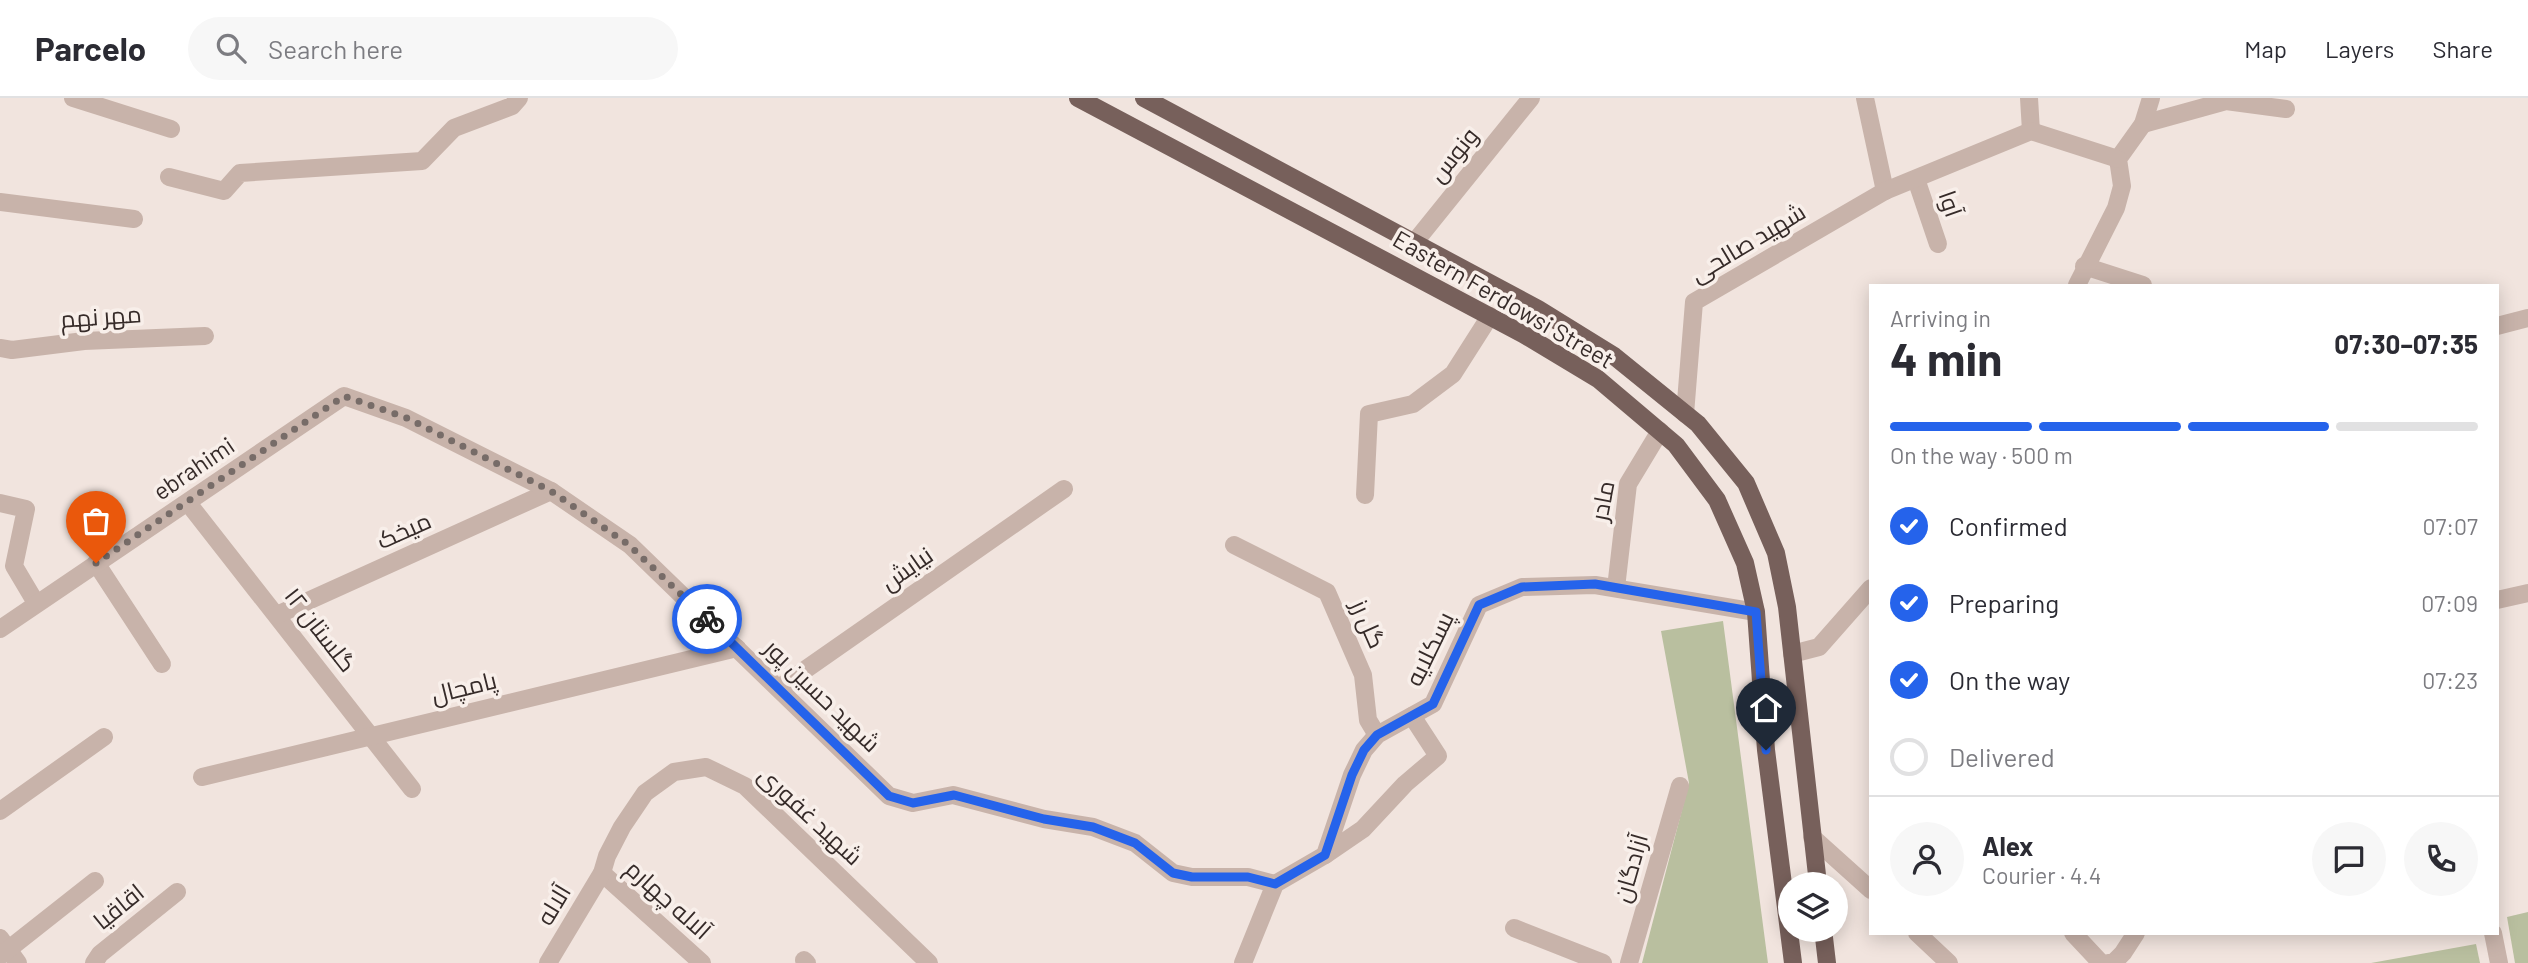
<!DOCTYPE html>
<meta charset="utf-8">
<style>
body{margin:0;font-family:Barlow,Cairo,sans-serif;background:#f7f7f7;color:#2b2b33;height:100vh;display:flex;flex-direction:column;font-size:26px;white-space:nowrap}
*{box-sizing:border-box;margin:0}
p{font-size:23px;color:#7c7c81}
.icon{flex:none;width:38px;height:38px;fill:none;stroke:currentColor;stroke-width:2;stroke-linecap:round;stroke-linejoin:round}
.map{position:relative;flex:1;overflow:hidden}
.drawer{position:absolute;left:1869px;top:186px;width:630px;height:651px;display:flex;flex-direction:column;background:#fff;border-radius:0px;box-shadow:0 4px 18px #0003}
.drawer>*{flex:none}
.fabs{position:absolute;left:1778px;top:774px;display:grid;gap:14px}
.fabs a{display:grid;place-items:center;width:70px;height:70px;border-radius:50%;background:#fff;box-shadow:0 4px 18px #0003;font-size:35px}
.pin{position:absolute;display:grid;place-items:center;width:60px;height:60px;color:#fff;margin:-72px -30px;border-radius:50% 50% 50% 0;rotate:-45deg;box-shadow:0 0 7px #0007}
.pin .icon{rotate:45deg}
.courier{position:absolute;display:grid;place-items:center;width:70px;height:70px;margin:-35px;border:5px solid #2563eb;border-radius:50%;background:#fff;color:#222;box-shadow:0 2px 9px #0007}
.headline em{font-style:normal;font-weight:700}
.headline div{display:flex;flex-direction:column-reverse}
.headline{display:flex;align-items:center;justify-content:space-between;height:119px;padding:0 21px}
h1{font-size:46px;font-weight:700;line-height:52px}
.bar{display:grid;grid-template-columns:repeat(4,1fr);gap:10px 7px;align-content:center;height:84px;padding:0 21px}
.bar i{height:9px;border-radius:5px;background:#e1e1e2}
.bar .active{background:#2563eb}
.bar p{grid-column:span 4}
.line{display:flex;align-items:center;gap:18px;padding:0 21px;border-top:2px solid #e1e1e2}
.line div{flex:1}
.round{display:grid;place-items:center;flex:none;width:74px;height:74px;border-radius:37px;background:#f7f7f7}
ol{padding:0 21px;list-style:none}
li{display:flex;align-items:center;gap:21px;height:77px}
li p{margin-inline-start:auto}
li .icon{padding:7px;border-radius:50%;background:#2563eb;color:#fff;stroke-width:4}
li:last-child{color:#7c7c81}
li i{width:38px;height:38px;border:4px solid #e1e1e2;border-radius:50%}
header{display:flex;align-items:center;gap:42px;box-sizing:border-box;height:98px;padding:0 35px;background:#fff;border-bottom:2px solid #e1e1e2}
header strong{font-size:33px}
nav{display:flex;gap:38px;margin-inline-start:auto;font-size:24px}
.search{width:490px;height:63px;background:#f7f7f7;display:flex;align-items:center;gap:18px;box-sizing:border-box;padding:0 24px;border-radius:38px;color:#7c7c81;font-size:26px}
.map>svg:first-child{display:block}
.green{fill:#b9bf9f}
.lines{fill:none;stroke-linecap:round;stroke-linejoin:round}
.minor{stroke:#c8b3aa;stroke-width:18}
.major{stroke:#77605b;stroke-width:18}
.done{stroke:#776c68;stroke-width:7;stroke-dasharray:0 12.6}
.route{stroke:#2563eb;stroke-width:9}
.labels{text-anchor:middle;stroke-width:7;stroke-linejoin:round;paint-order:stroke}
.street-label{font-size:24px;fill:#362b29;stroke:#f8efea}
</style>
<header>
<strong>Parcelo</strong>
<div class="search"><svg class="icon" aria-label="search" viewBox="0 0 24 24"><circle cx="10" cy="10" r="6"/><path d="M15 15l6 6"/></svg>Search here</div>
<nav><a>Map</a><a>Layers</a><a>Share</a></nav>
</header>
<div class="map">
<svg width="2528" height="865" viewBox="0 0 2528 865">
<rect width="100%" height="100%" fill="#f1e4de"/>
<g class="green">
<path d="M1723,523L1768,865H1642L1689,685L1661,533Z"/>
<path d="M2528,814V865H2515L2507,819Z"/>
<path d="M2476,846L2480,865H2371Z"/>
</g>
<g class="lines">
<g class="minor">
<path d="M73,0L171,31"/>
<path d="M1865,0L1885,93"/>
<path d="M2029,0L2031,33"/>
<path d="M2143,26L2226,3L2286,11"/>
<path d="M169,79L224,93L240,75L422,63L454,30L512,8L519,0"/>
<path d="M1916,81L1938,146"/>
<path d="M0,104L134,121"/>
<path d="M1414,145L1531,0"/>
<path d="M2084,168L2143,187"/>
<path d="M2077,187L2116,110L2122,88L2118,61L2143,26L2151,0"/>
<path d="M2497,228L2528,220"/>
<path d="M0,250L12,252L84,243L205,238"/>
<path d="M1685,316L1694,204L1885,93L2031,33L2118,61"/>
<path d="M1365,397L1369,316L1413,306L1453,276L1490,218"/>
<path d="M0,405L26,411L14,468L36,505"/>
<path d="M188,405L412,691"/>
<path d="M1234,447L1327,494L1363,577L1368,622L1377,637"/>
<path d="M96,465L162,566"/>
<path d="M1616,490L1628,386L1660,333"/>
<path d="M2497,502L2528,495"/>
<path d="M277,517L551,393"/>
<path d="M0,531L344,298L406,320L551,393L630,447L889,698L913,705L953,697L1044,721L1093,729L1135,745L1173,775L1192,779H1248L1275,786"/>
<path d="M1792,556L1819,549L1871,490"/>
<path d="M779,590L1064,391"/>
<path d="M202,679L737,550"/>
<path d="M0,713L104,639"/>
<path d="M1812,739L1871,792"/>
<path d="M1325,757L1363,731L1405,686L1438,658L1412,618"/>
<path d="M602,775L702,865"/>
<path d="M1514,830L1603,865"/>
<path d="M1917,835L1949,865"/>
<path d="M2073,835L2101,865"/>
<path d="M2493,835L2499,865"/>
<path d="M0,840L18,865"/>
<path d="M0,858L95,783"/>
<path d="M804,862L807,865"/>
<path d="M94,865L100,856L177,794"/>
<path d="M548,865L602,775L607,758L622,729L645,695L674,674L706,669L745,688L929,865"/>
<path d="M1243,865L1275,786L1325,757L1352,677L1364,652L1377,637L1433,606L1479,507L1522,489L1595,487L1756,514"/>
<path d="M1629,865L1680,688"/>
<path d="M2108,865H2113L2123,855L2136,835"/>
</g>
<g class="major">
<path d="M1078,0L1523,236L1598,281L1676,347L1717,402L1745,465L1756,514L1766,652L1793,865"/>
<path d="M1144,0L1538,211L1614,258L1698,326L1746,385L1776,455L1787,509L1818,786"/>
<path d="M1823,831L1827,865"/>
</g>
</g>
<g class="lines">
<path class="done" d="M96,465L344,298L407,320L551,393L629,447L707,521"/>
<path class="route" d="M707,521L889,698L913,705L954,697L1044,721L1093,729L1135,745L1173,775L1192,779H1248L1275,786L1325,757L1352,677L1364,652L1377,637L1433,606L1479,507L1522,489L1595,486L1756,514L1766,652"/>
</g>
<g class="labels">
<g class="street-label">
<text transform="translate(1454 57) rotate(-51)" y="8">ونوس</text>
<text transform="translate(1950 106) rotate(71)" y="8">آوا</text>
<text transform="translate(1748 145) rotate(-31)" y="8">شهید صالحی</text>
<text transform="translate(1503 202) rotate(30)" y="8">Eastern Ferdowsi Street</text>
<text transform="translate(101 219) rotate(-4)" y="8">مهر نهم</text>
<text transform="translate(194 371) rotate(-34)" y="8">ebrahimi</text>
<text transform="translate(1603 403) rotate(-79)" y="8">مادر</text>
<text transform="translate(404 433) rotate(-24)" y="8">میخک</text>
<text transform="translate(907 471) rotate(-35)" y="8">نیایش</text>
<text transform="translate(1368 526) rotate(66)" y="8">گل رز</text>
<text transform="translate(320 532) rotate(52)" y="8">گلستان ۱۲</text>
<text transform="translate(1430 551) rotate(-64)" y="8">پسکلایه</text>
<text transform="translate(464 590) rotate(-14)" y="8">پامچال</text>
<text transform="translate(822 598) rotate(44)" y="8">شهید حسین پور</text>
<text transform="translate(810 718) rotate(43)" y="8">شهید غفوری</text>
<text transform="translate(1631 770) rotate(-74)" y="8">آزادگان</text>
<text transform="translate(668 802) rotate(42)" y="8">آلاله چهارم</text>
<text transform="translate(554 807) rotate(-59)" y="8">آلاله</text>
<text transform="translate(119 809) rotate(-39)" y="8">اقاقیا</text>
</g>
</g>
</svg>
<div class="fabs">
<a><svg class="icon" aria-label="layers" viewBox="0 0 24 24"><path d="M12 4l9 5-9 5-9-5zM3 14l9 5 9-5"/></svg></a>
</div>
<div class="pin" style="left:96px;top:465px;background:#ea580c"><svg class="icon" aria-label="bag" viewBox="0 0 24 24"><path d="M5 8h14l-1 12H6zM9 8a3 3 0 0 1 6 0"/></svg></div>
<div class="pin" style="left:1766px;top:652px;background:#1f2937"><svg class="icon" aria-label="home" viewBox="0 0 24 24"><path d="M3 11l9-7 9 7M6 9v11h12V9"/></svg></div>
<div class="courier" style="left:707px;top:521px"><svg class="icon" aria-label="bike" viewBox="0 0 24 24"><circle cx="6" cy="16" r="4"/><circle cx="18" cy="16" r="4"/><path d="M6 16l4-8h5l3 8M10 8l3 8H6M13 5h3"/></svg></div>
<section class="drawer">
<div class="headline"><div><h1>4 min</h1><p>Arriving in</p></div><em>07:30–07:35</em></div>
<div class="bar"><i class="active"></i><i class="active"></i><i class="active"></i><i></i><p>On the way · 500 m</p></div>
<ol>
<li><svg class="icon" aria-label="check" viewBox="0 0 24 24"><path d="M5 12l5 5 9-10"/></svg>Confirmed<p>07:07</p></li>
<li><svg class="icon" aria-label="check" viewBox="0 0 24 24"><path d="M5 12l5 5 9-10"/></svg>Preparing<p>07:09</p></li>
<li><svg class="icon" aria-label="check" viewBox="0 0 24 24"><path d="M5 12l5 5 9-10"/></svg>On the way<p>07:23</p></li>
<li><i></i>Delivered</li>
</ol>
<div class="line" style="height:126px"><a class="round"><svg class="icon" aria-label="person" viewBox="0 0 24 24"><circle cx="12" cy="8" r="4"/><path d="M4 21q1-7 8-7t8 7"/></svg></a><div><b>Alex</b><p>Courier · 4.4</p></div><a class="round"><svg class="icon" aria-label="chat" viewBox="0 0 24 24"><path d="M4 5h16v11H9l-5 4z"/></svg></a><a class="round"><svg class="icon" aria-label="phone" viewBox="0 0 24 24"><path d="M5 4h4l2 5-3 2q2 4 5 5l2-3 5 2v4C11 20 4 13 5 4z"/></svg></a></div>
</section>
</div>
